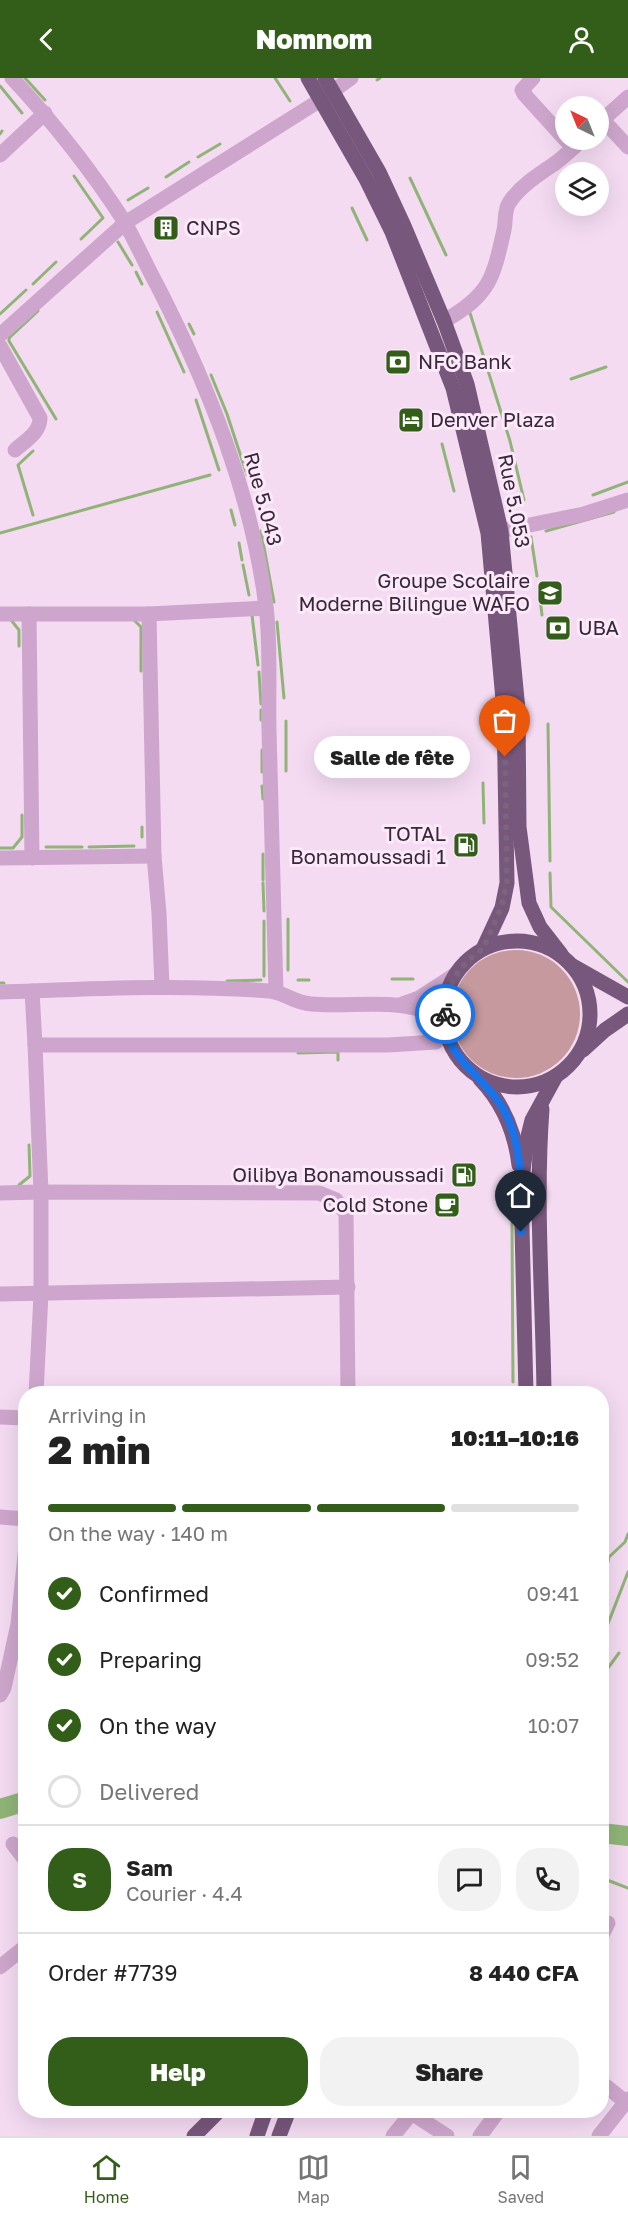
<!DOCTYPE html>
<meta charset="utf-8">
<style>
body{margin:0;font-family:"Golos Text",sans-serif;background:#f2f2f2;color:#222;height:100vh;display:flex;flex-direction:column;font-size:22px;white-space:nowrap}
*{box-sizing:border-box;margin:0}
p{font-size:20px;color:#767676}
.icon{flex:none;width:33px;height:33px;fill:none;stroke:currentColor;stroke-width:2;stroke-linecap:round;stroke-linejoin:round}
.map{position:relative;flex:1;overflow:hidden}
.sheet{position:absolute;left:18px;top:1308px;width:591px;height:732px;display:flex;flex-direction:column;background:#fff;border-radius:24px;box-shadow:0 6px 24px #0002}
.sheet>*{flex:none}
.needle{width:39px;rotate:317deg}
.tools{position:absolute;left:555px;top:18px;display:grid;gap:12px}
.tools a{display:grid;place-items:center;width:54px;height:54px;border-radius:50%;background:#fff;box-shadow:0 6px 24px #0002;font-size:30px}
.pin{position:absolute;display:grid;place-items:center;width:51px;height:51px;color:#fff;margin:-62px -26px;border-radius:50% 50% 50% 0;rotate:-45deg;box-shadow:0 0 6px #0007}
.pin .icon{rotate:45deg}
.courier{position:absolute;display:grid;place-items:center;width:60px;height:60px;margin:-30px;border:4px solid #1a73e8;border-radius:50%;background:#fff;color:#222;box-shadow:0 2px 8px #0007}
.bubble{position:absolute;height:42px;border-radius:21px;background:#fff;box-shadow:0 6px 24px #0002;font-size:20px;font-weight:800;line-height:42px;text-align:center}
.summary em{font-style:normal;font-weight:800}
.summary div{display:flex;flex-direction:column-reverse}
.summary{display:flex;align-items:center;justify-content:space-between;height:102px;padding:0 30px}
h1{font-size:39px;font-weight:800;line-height:45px}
.bar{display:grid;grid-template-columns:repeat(4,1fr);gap:9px 6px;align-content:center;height:72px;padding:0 30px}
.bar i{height:8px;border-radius:4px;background:#e0e0e0}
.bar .current{background:#335e19}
.bar p{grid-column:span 4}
.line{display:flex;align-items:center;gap:15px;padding:0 30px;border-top:2px solid #e0e0e0}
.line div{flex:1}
.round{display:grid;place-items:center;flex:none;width:63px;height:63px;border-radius:24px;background:#f2f2f2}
ol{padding:0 30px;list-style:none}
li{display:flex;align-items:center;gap:18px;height:66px}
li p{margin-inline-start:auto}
li .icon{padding:6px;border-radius:50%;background:#335e19;color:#fff;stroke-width:4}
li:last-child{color:#767676}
li i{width:33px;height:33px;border:3px solid #e0e0e0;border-radius:50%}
.cta{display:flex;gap:12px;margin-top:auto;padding:12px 30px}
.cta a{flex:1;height:69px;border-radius:24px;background:#335e19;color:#fff;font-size:24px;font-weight:800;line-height:69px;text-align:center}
.cta a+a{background:#f2f2f2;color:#222}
header{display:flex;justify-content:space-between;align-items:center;height:78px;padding:0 30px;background:#335e19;color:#fff;font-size:27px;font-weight:800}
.tab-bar{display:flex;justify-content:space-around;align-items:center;height:84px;border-top:2px solid #e0e0e0;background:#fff;font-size:16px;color:#767676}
.tab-bar a{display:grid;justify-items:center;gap:3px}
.tab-bar .current{color:#335e19}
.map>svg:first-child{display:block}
.green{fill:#c5999e}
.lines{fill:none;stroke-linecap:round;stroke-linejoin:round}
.stream{stroke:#90b477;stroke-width:3}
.river{stroke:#90b477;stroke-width:20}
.minor{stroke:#cea6cd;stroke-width:15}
.major{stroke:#78577c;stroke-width:15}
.done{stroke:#79667a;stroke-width:6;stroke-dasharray:0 10.8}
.route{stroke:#1a73e8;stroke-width:8}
.labels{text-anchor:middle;stroke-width:6;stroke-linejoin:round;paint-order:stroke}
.poi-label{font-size:20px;fill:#372739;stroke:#fbe8f9;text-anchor:start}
.street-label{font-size:20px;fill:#372739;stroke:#fbe8f9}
</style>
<header><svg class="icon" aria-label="back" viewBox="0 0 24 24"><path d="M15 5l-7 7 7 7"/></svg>Nomnom<svg class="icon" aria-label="person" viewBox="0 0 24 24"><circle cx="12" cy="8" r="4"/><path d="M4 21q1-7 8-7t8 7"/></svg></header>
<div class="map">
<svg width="628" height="2058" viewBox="0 0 628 2058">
<rect width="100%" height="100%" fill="#f4dbf2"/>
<circle class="green" cx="516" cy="936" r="64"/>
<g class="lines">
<g class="stream">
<path d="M25,0L45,22"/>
<path d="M275,0L290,23"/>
<path d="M377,2L380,0"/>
<path d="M0,8L22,35"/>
<path d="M0,56L2,53"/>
<path d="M198,79L220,66"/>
<path d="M74,98L103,140L81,161"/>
<path d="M166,99L189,84"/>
<path d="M410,100L446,177"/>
<path d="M128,122L148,110"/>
<path d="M352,130L367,162"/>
<path d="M118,164L132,187"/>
<path d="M136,194L142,206"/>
<path d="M33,206L56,184"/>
<path d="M38,233L9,260V263L56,341"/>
<path d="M157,234L184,294"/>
<path d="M470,235L510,363L524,422"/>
<path d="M0,236L26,212"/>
<path d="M189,246L194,256"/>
<path d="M211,297L227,336L247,397"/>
<path d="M571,301L606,289"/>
<path d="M196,322L219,392"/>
<path d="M442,366L454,413"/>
<path d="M593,417L628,404"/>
<path d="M231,432L235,447"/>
<path d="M33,437L18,387L33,373"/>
<path d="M261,453L274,524"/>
<path d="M546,453L614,434"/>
<path d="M0,455L210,397"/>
<path d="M531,459L537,498"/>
<path d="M239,465L242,482"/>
<path d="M243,487L249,517"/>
<path d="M539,513L542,537"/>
<path d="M252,537L258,587"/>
<path d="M11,542L19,552V568"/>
<path d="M134,542L141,549V593"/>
<path d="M277,544L284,620"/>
<path d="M259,594L261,626"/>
<path d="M261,632V642"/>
<path d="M286,643V693"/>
<path d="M548,646L550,783"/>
<path d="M262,672V694"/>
<path d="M483,705L484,745"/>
<path d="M262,708L263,721"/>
<path d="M142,749V759"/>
<path d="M46,769H82"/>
<path d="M89,769L134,768"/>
<path d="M0,770H13L22,759V737"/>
<path d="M263,776V802"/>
<path d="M550,795L551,829L628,904"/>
<path d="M263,805L264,833"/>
<path d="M288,841V892"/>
<path d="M264,843V898"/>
<path d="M392,901H413"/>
<path d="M298,902H309"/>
<path d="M227,903L261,902"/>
<path d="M0,905H4"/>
<path d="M298,975L338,974V982"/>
<path d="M19,1107L30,1098L29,1067"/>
<path d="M512,1145L513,1304"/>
<path d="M602,1511L609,1479L625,1464L628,1456"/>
<path d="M602,1561L628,1494"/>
<path d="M602,1587L608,1590L619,1575"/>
<path d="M602,1800L628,1810"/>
</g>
<g class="river">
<path d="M0,1731L26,1723"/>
<path d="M602,1755L628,1758"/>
</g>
<g class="minor">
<path d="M12,0C53,44 91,92 124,143C136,164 146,187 158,209C209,309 252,417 266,529C271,567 268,614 269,653C272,740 274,827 276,914"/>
<path d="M533,0L522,12L524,16L573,70"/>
<path d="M603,42L628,69"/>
<path d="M598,46L628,19"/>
<path d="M0,77L45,35"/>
<path d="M444,243C490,217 493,201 504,152C506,143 504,133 509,125C519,109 539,96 554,86C564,79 573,70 582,62"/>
<path d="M0,257L125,145L322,21L351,0"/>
<path d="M0,268L40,340C40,355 25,363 15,372"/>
<path d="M490,455L584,436L628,422"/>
<path d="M0,536H149L266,530"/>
<path d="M29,536L32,780"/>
<path d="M149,536L154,778L159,835L162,909"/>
<path d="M0,780L154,778"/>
<path d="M32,913L35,967"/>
<path d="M0,914C89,911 179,906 269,913C284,914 294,925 311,926C356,930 405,917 444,942"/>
<path d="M402,926L419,920L456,896"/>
<path d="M0,1115L41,1114L35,967H388L436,964L446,954"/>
<path d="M0,1216L348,1209"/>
<path d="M36,1316L41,1216V1114L319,1115L336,1122L346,1136L348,1316"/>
<path d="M0,1339L26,1340"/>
<path d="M0,1439L26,1441"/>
<path d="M0,1617L4,1610L18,1546L26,1467"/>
<path d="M13,1766L26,1783"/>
<path d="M602,1857L608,1845"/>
<path d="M0,1889L26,1868"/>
<path d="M602,2005L628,2026"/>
<path d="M407,2032L447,2058"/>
<path d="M393,2058L414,2032"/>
<path d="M480,2058L499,2032"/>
<path d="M599,2058L628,2021"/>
</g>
<g class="major">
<path d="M308,0L366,101L392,154L453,310L488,455L504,633L507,805L502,830L483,871"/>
<path d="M325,0L379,94L404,148L444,243L467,306L501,453L518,632L519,749L529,825L540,849L561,876"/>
<circle cx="517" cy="936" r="73"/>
<path d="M573,888L628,919"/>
<path d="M583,972L605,952L628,936"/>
<path d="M480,1001C503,1025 515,1054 519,1087"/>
<path d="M542,1031C535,1126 543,1220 544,1316"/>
<path d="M526,1316L521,1108L527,1062L532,1042L556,998"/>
<path d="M194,2058L220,2032"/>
<path d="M257,2058L266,2032"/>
<path d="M279,2058L289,2032"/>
</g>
</g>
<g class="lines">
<path class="done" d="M445,936L446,919L456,897L468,882L483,871L501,830L507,805L505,679"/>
<path class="route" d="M445,936C442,979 485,998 504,1032C524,1069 520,1113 521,1154"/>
</g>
<defs>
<symbol id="building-square" viewBox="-11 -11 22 22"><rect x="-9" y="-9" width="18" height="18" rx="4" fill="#335e19" stroke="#fbe8f9"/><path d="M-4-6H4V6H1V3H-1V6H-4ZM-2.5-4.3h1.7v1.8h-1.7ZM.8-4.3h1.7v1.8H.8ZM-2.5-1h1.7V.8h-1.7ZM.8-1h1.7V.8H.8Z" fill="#fff"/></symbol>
<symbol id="bank-square" viewBox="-11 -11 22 22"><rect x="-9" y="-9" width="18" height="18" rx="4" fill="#335e19" stroke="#fbe8f9"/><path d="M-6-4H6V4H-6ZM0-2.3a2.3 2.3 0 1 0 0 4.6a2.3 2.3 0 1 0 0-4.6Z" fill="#fff"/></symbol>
<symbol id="hotel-square" viewBox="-11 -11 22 22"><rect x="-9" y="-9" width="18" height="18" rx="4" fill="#335e19" stroke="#fbe8f9"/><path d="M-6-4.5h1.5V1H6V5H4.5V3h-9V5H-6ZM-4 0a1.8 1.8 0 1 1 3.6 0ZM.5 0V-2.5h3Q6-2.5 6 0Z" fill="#fff"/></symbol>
<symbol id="school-square" viewBox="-11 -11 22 22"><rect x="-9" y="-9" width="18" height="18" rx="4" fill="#335e19" stroke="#fbe8f9"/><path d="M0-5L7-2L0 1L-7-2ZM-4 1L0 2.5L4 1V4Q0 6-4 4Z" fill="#fff"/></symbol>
<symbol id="fuel-square" viewBox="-11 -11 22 22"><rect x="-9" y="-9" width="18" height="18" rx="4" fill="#335e19" stroke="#fbe8f9"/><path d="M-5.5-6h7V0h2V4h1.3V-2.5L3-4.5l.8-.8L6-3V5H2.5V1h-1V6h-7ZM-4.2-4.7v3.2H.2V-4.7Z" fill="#fff"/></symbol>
<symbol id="cafe-square" viewBox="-11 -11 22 22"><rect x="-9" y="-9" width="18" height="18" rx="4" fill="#335e19" stroke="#fbe8f9"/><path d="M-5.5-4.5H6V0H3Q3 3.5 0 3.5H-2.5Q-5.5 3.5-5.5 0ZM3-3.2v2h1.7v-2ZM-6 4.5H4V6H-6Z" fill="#fff"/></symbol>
</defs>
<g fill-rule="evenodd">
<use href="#building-square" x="151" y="135" width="30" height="30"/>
<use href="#bank-square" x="383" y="269" width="30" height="30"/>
<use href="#hotel-square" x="396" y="327" width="30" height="30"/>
<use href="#school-square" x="535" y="500" width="30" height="30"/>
<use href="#bank-square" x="543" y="535" width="30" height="30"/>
<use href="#fuel-square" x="451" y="752" width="30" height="30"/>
<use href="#fuel-square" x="449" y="1082" width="30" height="30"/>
<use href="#cafe-square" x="432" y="1112" width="30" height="30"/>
</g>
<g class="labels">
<g class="poi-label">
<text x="186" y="157">CNPS</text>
<text x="418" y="291">NFC Bank</text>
<text x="430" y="349">Denver Plaza</text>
<text x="530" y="510" text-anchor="end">Groupe Scolaire<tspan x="530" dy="23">Moderne Bilingue WAFO</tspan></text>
<text x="578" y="557">UBA</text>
<text x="446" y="763" text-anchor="end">TOTAL<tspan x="446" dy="23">Bonamoussadi 1</tspan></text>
<text x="444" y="1104" text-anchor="end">Oilibya Bonamoussadi</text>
<text x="428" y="1134" text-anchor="end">Cold Stone</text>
</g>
<g class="street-label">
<text transform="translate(263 421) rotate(75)" y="7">Rue 5.043</text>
<text transform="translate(514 423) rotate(79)" y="7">Rue 5.053</text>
</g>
</g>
</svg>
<div class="tools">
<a><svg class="needle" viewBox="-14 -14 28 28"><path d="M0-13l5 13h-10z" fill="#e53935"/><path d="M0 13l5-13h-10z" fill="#767676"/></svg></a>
<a><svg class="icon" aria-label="layers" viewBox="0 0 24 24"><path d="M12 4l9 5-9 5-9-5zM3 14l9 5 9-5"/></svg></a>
</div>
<div class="pin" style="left:505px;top:679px;background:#ea580c"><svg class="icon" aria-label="bag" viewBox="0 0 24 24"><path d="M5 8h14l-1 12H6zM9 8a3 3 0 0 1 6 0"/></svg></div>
<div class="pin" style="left:521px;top:1154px;background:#1f2937"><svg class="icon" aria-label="home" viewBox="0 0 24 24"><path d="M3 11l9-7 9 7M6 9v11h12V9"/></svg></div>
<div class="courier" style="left:445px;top:936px"><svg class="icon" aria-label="bike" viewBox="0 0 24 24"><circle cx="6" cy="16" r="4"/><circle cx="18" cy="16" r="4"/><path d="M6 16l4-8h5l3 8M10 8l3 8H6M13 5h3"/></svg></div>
<div class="bubble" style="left:314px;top:658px;width:156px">Salle de fête</div>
<section class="sheet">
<div class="summary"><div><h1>2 min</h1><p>Arriving in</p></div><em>10:11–10:16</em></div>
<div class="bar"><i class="current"></i><i class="current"></i><i class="current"></i><i></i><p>On the way · 140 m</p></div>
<ol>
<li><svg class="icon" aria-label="check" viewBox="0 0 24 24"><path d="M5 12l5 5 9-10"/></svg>Confirmed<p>09:41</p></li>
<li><svg class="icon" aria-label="check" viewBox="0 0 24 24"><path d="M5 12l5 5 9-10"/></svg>Preparing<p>09:52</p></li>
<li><svg class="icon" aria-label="check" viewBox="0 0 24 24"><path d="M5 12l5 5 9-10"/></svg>On the way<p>10:07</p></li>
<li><i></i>Delivered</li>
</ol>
<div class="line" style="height:108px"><b class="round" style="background:#335e19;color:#fff">S</b><div><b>Sam</b><p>Courier · 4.4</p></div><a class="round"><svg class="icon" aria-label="chat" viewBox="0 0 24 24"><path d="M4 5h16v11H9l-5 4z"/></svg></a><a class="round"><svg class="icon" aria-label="phone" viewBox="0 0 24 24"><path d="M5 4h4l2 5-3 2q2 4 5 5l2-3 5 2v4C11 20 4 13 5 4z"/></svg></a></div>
<div class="line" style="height:78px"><div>Order #7739</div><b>8 440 CFA</b></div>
<div class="cta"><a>Help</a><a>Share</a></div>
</section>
</div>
<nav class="tab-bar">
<a class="current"><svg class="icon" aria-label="home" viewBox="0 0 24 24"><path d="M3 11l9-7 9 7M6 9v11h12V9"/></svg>Home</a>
<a><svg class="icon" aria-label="map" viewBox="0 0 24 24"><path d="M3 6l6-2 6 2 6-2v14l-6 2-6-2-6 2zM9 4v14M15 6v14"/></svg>Map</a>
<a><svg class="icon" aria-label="saved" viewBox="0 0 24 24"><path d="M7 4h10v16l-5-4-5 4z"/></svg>Saved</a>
</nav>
